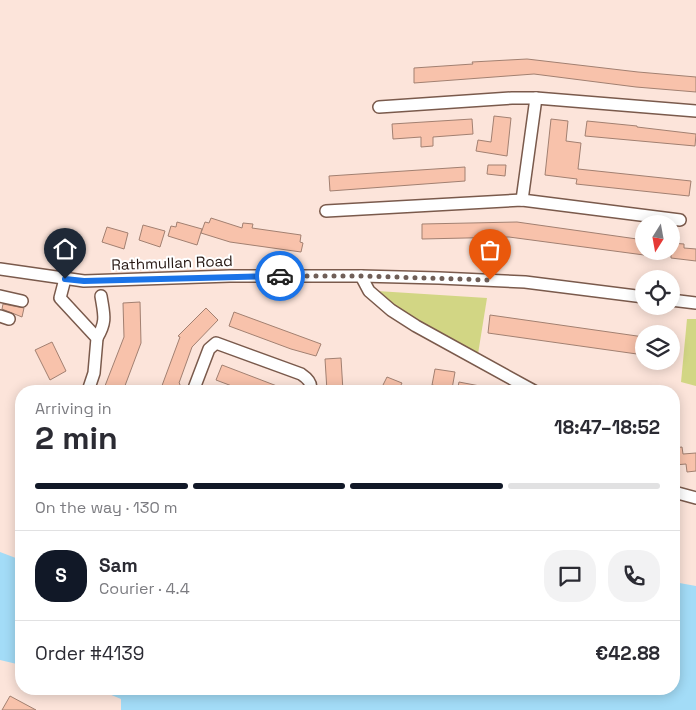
<!DOCTYPE html>
<meta charset="utf-8">
<style>
body{margin:0;font-family:"Space Grotesk",sans-serif;background:#f2f2f3;color:#2b2b33;height:100vh;display:flex;flex-direction:column;font-size:19px;white-space:nowrap}
*{box-sizing:border-box;margin:0}
p{font-size:16px;color:#7c7c81}
.icon{flex:none;width:28px;height:28px;fill:none;stroke:currentColor;stroke-width:2;stroke-linecap:round;stroke-linejoin:round}
.map{position:relative;flex:1;overflow:hidden}
.drawer{position:absolute;left:15px;top:385px;width:665px;height:310px;display:flex;flex-direction:column;background:#fff;border-radius:20px;box-shadow:0 2px 12px #0003}
.drawer>*{flex:none}
.needle{width:32px;rotate:191deg}
.tools{position:absolute;left:635px;top:215px;display:grid;gap:10px}
.tools a{display:grid;place-items:center;width:45px;height:45px;border-radius:50%;background:#fff;box-shadow:0 2px 12px #0003;font-size:25px}
.pin{position:absolute;display:grid;place-items:center;width:42px;height:42px;color:#fff;margin:-51px -21px;border-radius:50% 50% 50% 0;rotate:-45deg;box-shadow:0 0 5px #0007}
.pin .icon{rotate:45deg}
.courier{position:absolute;display:grid;place-items:center;width:50px;height:50px;margin:-25px;border:4px solid #1a73e8;border-radius:50%;background:#fff;color:#222;box-shadow:0 1px 6px #0007}
.headline em{font-style:normal;font-weight:600}
.headline div{display:flex;flex-direction:column-reverse}
.headline{display:flex;align-items:center;justify-content:space-between;height:85px;padding:0 20px}
h1{font-size:32px;font-weight:600;line-height:38px}
.bar{display:grid;grid-template-columns:repeat(4,1fr);gap:8px 5px;align-content:center;height:60px;padding:0 20px}
.bar i{height:6px;border-radius:4px;background:#e1e1e2}
.bar .selected{background:#111827}
.bar p{grid-column:span 4}
.line{display:flex;align-items:center;gap:12px;padding:0 20px;border-top:1px solid #e1e1e2}
.line div{flex:1}
.round{display:grid;place-items:center;flex:none;width:52px;height:52px;border-radius:20px;background:#f2f2f3}
.map>svg:first-child{display:block}
.green{fill:#d2d684}
.water{fill:#a3dcf7}
.building{fill:#f8c2ab;stroke:#a28071}
.lines{fill:none;stroke-linecap:round;stroke-linejoin:round}
.minor-casing{stroke:#7a5a4c;stroke-width:14}
.minor{stroke:#fff;stroke-width:11}
.done{stroke:#705f58;stroke-width:5;stroke-dasharray:0 9}
.route{stroke:#1a73e8;stroke-width:6}
.labels{text-anchor:middle;stroke-width:4;stroke-linejoin:round;paint-order:stroke}
.street-label{font-size:15px;fill:#251712;stroke:#fff}
</style>
<div class="map">
<svg width="696" height="710" viewBox="0 0 696 710">
<rect width="100%" height="100%" fill="#fce4da"/>
<g class="green">
<path d="M377,291L487,298L478,354L402,312Z"/>
<path d="M687,319H696V386L681,382Z"/>
</g>
<g class="water">
<path d="M0,552L21,560V665L0,660Z"/>
<path d="M674,582L696,586V710H121V699L97,689H674Z"/>
</g>
<g class="building">
<path d="M527,59L638,72L696,77V92L636,87L534,74L414,83V68L473,64L472,62Z"/>
<path d="M494,116L511,118L507,156L476,151L478,140L491,142Z"/>
<path d="M472,119L473,134L433,137V146L421,147V137L393,139L392,124Z"/>
<path d="M551,119L568,121L566,141L581,143L578,169L691,181L689,196L576,184L577,179L545,175Z"/>
<path d="M587,121L637,126V127L696,134L695,146L585,136Z"/>
<path d="M488,165H506L505,176L487,174Z"/>
<path d="M465,167V181L330,191L329,176Z"/>
<path d="M211,218L242,228L243,223L253,224L252,228L301,235L300,242L303,243L301,252L230,242L201,233L205,222L209,223Z"/>
<path d="M177,222L202,229L197,245L168,236L171,226L176,227Z"/>
<path d="M517,222L644,240V255L509,237L422,239V224Z"/>
<path d="M143,225L165,231L160,247L139,240Z"/>
<path d="M107,227L128,233L124,249L102,242Z"/>
<path d="M671,243L684,244V248L696,249V261L671,258Z"/>
<path d="M140,302L141,343L123,391H103L124,337L123,303Z"/>
<path d="M3,304L24,308L22,317L2,309Z"/>
<path d="M206,308L218,320L192,347L179,383L180,384L178,391H160L180,337L178,336Z"/>
<path d="M234,312L321,344L316,356L291,349L229,326Z"/>
<path d="M490,315L644,337V355L488,333Z"/>
<path d="M52,342L66,371L50,380L35,350Z"/>
<path d="M341,358L343,391H327L325,359Z"/>
<path d="M222,365L290,391H245L216,380Z"/>
<path d="M435,369L455,372L452,389L432,385Z"/>
<path d="M387,377L402,383L398,391H380Z"/>
<path d="M459,382L485,387L484,391H457Z"/>
<path d="M682,447L683,454L696,453V471L687,472L686,464L674,465V448Z"/>
<path d="M10,696L36,710H2Z"/>
</g>
<g class="lines">
<defs>
<g id="minor">
<path d="M379,107L512,98H536L696,111"/>
<path d="M522,200L536,98"/>
<path d="M326,211L522,200L680,220"/>
<path d="M0,269L84,281L230,276H361L439,278L525,282L644,297"/>
<path d="M361,276L369,291L391,310L416,326L534,391"/>
<path d="M65,279L60,298L97,338L94,373L88,391"/>
<path d="M0,296L22,301"/>
<path d="M671,300L696,303"/>
<path d="M0,316L9,319"/>
<path d="M97,338C107,321 104,315 101,296"/>
<path d="M193,391L209,349L216,343L301,374C307,378 313,383 310,391"/>
<path d="M674,492L696,498"/>
</g>
</defs>
<use href="#minor" class="minor-casing"/>
<use href="#minor" class="minor"/>
</g>
<g class="lines">
<path class="done" d="M280,276H361L490,280"/>
<path class="route" d="M65,279L84,281L280,276"/>
</g>
<g class="labels">
<g class="street-label">
<text transform="translate(172 263) rotate(-2)" y="5">Rathmullan Road</text>
</g>
</g>
</svg>
<div class="tools">
<a><svg class="needle" viewBox="-14 -14 28 28"><path d="M0-13l5 13h-10z" fill="#e53935"/><path d="M0 13l5-13h-10z" fill="#7c7c81"/></svg></a>
<a><svg class="icon" aria-label="locate" viewBox="0 0 24 24"><circle cx="12" cy="12" r="6"/><path d="M12 2v4M12 18v4M2 12h4M18 12h4"/></svg></a>
<a><svg class="icon" aria-label="layers" viewBox="0 0 24 24"><path d="M12 4l9 5-9 5-9-5zM3 14l9 5 9-5"/></svg></a>
</div>
<div class="pin" style="left:490px;top:280px;background:#ea580c"><svg class="icon" aria-label="bag" viewBox="0 0 24 24"><path d="M5 8h14l-1 12H6zM9 8a3 3 0 0 1 6 0"/></svg></div>
<div class="pin" style="left:65px;top:279px;background:#1f2937"><svg class="icon" aria-label="home" viewBox="0 0 24 24"><path d="M3 11l9-7 9 7M6 9v11h12V9"/></svg></div>
<div class="courier" style="left:280px;top:276px"><svg class="icon" aria-label="car" viewBox="0 0 24 24"><path d="M5 17H2v-5l4-1 3-4h7l3 4 3 1v5h-3M9 17h6M6 11h13"/><circle cx="7" cy="17" r="2"/><circle cx="17" cy="17" r="2"/></svg></div>
<section class="drawer">
<div class="headline"><div><h1>2 min</h1><p>Arriving in</p></div><em>18:47–18:52</em></div>
<div class="bar"><i class="selected"></i><i class="selected"></i><i class="selected"></i><i></i><p>On the way · 130 m</p></div>
<div class="line" style="height:90px"><b class="round" style="background:#111827;color:#fff">S</b><div><b>Sam</b><p>Courier · 4.4</p></div><a class="round"><svg class="icon" aria-label="chat" viewBox="0 0 24 24"><path d="M4 5h16v11H9l-5 4z"/></svg></a><a class="round"><svg class="icon" aria-label="phone" viewBox="0 0 24 24"><path d="M5 4h4l2 5-3 2q2 4 5 5l2-3 5 2v4C11 20 4 13 5 4z"/></svg></a></div>
<div class="line" style="height:65px"><div>Order #4139</div><b>€42.88</b></div>
</section>
</div>
